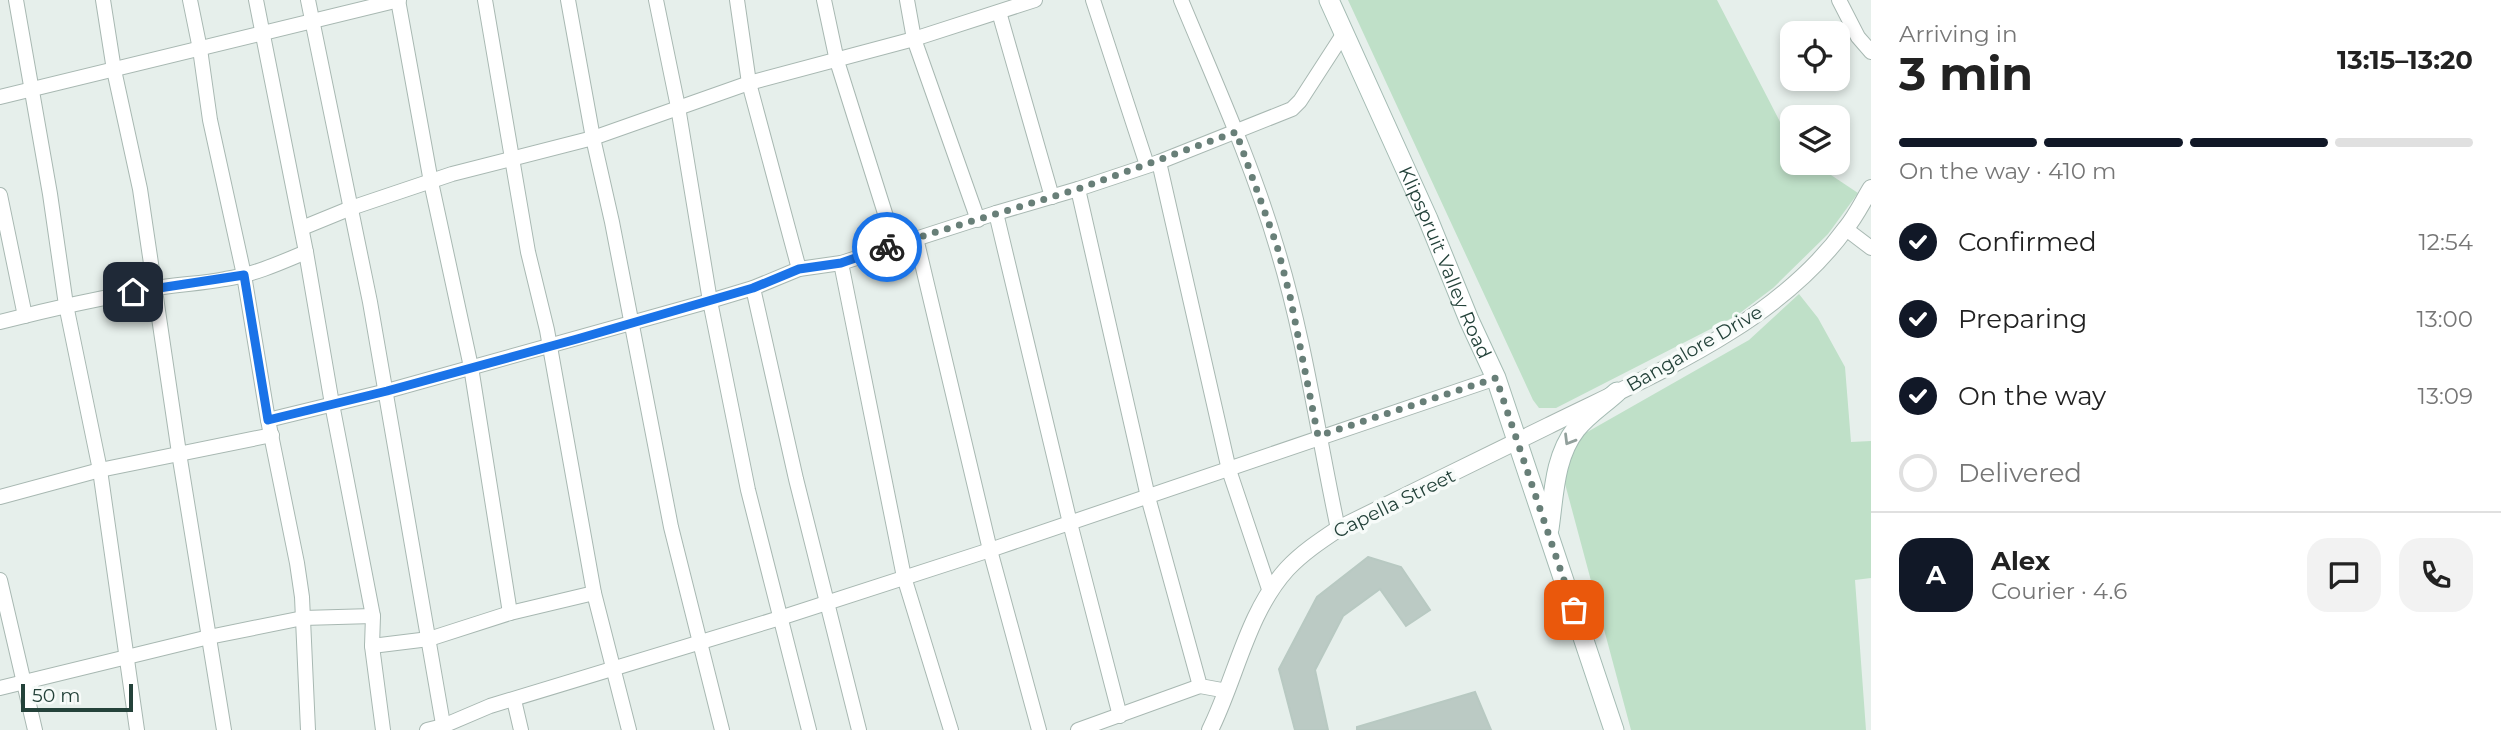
<!DOCTYPE html>
<meta charset="utf-8">
<style>
body{margin:0;font-family:Montserrat,sans-serif;background:#f2f2f2;color:#222;height:100vh;display:flex;flex-direction:column;font-size:26px;white-space:nowrap}
*{box-sizing:border-box;margin:0}
p{font-size:23px;color:#767676}
.icon{flex:none;width:38px;height:38px;fill:none;stroke:currentColor;stroke-width:2;stroke-linecap:round;stroke-linejoin:round}
.map{position:relative;flex:1;overflow:hidden}
.drawer{display:flex;flex-direction:column;background:#fff;width:630px}
.drawer>*{flex:none}
.controls{position:absolute;left:1780px;top:21px;display:grid;gap:14px}
.controls a{display:grid;place-items:center;width:70px;height:70px;border-radius:14px;background:#fff;box-shadow:0 4px 10px #0003;font-size:35px}
.scale{position:absolute;left:21px;bottom:18px;width:112px;box-sizing:border-box;padding-left:7px;border:4px solid #24423a;border-top:0;font-size:19px;line-height:24px;white-space:nowrap;color:#24423a;-webkit-text-stroke:5px #f7fbf9;paint-order:stroke}
.pin{position:absolute;display:grid;place-items:center;width:60px;height:60px;color:#fff;margin:-30px;border-radius:14px;box-shadow:0 4px 10px #0006}
.courier{position:absolute;display:grid;place-items:center;width:70px;height:70px;margin:-35px;border:5px solid #1a73e8;border-radius:50%;background:#fff;color:#222;box-shadow:0 2px 9px #0007}
.headline em{font-style:normal;font-weight:700}
.headline div{display:flex;flex-direction:column-reverse}
.headline{display:flex;align-items:center;justify-content:space-between;height:119px;padding:0 28px}
h1{font-size:46px;font-weight:700;line-height:52px}
.bar{display:grid;grid-template-columns:repeat(4,1fr);gap:10px 7px;align-content:center;height:84px;padding:0 28px}
.bar i{height:9px;border-radius:5px;background:#e0e0e0}
.bar .current{background:#111827}
.bar p{grid-column:span 4}
.line{display:flex;align-items:center;gap:18px;padding:0 28px;border-top:2px solid #e0e0e0}
.line div{flex:1}
.round{display:grid;place-items:center;flex:none;width:74px;height:74px;border-radius:21px;background:#f2f2f2}
ol{padding:0 28px;list-style:none}
li{display:flex;align-items:center;gap:21px;height:77px}
li p{margin-inline-start:auto}
li .icon{padding:7px;border-radius:50%;background:#111827;color:#fff;stroke-width:4}
li:last-child{color:#767676}
li i{width:38px;height:38px;border:4px solid #e0e0e0;border-radius:50%}
main{display:flex;flex:1;min-height:0}
.map>svg:first-child{display:block}
.green{fill:#bfe0c8}
.building{fill:#bbcac4;stroke:#b8c9c2;stroke-width:2}
.lines{fill:none;stroke-linecap:round;stroke-linejoin:round}
.minor-casing{stroke:#a8b8b2;stroke-width:16}
.tertiary-casing{stroke:#a8b8b2;stroke-width:18}
.secondary-casing{stroke:#a4bbb3;stroke-width:21}
.minor{stroke:#fff;stroke-width:14}
.tertiary{stroke:#fff;stroke-width:16}
.secondary{stroke:#fff;stroke-width:19}
.oneway{stroke:#92a09c}
.done{stroke:#687f78;stroke-width:7;stroke-dasharray:0 12.6}
.route{stroke:#1a73e8;stroke-width:9}
.labels{text-anchor:middle;stroke-width:7;stroke-linejoin:round;paint-order:stroke}
.street-label{font-size:19px;fill:#24423a;stroke:#f7fbf9}
</style>
<main>
<div class="map">
<svg width="1871" height="730" viewBox="0 0 1871 730">
<rect width="100%" height="100%" fill="#e6efeb"/>
<g class="green">
<path d="M1348,0H1717L1792,145V163H1813L1858,193L1828,234L1773,288L1736,316L1556,408H1539L1533,400Z"/>
<path d="M1799,294L1818,318L1845,367L1851,442L1871,441V578L1855,580L1866,730H1631L1564,480V468L1582,435L1749,340Z"/>
</g>
<g class="building">
<path d="M1368,557L1401,567L1430,610L1406,626L1380,589L1343,616L1315,670L1328,730H1295L1279,669L1317,597Z"/>
<path d="M1475,692L1491,730H1357V727Z"/>
</g>
<g class="lines">
<defs>
<g id="minor">
<path d="M16,0L50,194L66,305L100,470L137,730"/>
<path d="M103,0L114,70L140,189L179,453L224,730"/>
<path d="M190,0L200,49L210,120L244,275L268,420L297,563L302,597L308,730"/>
<path d="M256,0L306,252L332,404L373,616L372,646L383,730"/>
<path d="M308,0L370,302L444,730"/>
<path d="M398,0L431,182L471,367L510,613"/>
<path d="M485,0L528,252L547,330L594,593L629,730"/>
<path d="M568,0L593,138L612,222L671,527L722,730"/>
<path d="M656,0L678,107L710,301L748,490L809,730"/>
<path d="M737,0L749,83L799,269"/>
<path d="M824,0L837,61L895,245"/>
<path d="M907,0L914,39L978,220"/>
<path d="M1093,0L1147,165"/>
<path d="M1181,0C1215,82 1252,163 1277,248C1305,340 1318,435 1338,529"/>
<path d="M1839,0L1858,37L1871,52"/>
<path d="M999,12L1052,197"/>
<path d="M0,97L399,0"/>
<path d="M1159,162L1229,470L1270,592"/>
<path d="M1078,189L1148,497L1200,686L1227,691"/>
<path d="M0,195L25,316"/>
<path d="M996,213L1070,523L1120,716"/>
<path d="M302,228L351,208L452,174L593,138L749,83L914,39L1035,0"/>
<path d="M1846,229L1871,248"/>
<path d="M916,238L990,550L1039,730"/>
<path d="M841,263L904,577L951,730"/>
<path d="M753,288L796,479L859,730"/>
<path d="M0,322C50,309 100,298 151,289C176,284 201,284 225,279C253,275 280,263 306,252"/>
<path d="M268,420L387,391L710,301L753,288L799,269L841,263L996,213L1078,189L1159,162L1292,109L1300,101L1344,33"/>
<path d="M0,497L100,470L272,435"/>
<path d="M0,580L35,730"/>
<path d="M372,646L429,639L510,613L594,593"/>
<path d="M0,688L209,637L303,618L373,616"/>
<path d="M514,700L521,730"/>
<path d="M427,730L443,726L490,706L780,618L990,550L1496,378"/>
<path d="M1078,730L1200,686"/>
</g>
<path id="tertiary" d="M1210,730C1236,678 1247,613 1287,569C1302,553 1320,541 1338,529C1408,495 1478,460 1548,426C1651,375 1776,325 1846,228C1856,216 1863,201 1871,188"/>
<g id="secondary">
<path id="s1" d="M1329,0L1428,219L1469,320L1496,378L1614,730"/>
<path d="M1549,529C1554,495 1554,457 1576,429C1587,415 1604,404 1617,392"/>
</g>
</defs>
<use href="#minor" class="minor-casing"/>
<use href="#tertiary" class="tertiary-casing"/>
<use href="#secondary" class="secondary-casing"/>
<use href="#minor" class="minor"/>
<use href="#tertiary" class="tertiary"/>
<use href="#secondary" class="secondary"/>
</g>
<defs><path id="oneway-chevron" d="M-2-3.5L2.5 0L-2 3.5" fill="none" stroke-width="1.6" stroke-linecap="round" stroke-linejoin="round" transform="scale(1.75)"/></defs>
<use class="oneway" href="#oneway-chevron" transform="translate(1569 440) rotate(121)"/>
<g class="lines">
<path class="done" d="M887,247L1078,189L1236,132L1277,246L1290,296L1318,436L1496,378L1574,610"/>
<path class="route" d="M133,292L244,275L268,420L387,391L577,339L753,288L799,269L841,263L887,247"/>
</g>
<g class="labels">
<g class="street-label">
<text dy="7" stroke="none"><textPath href="#s1" startOffset="287">Klipspruit Valley Road</textPath></text>
<text transform="translate(1694 348) rotate(-30)" y="7">Bangalore Drive</text>
<text transform="translate(1394 503) rotate(-26)" y="7">Capella Street</text>
</g>
</g>
</svg>
<div class="controls">
<a><svg class="icon" aria-label="locate" viewBox="0 0 24 24"><circle cx="12" cy="12" r="6"/><path d="M12 2v4M12 18v4M2 12h4M18 12h4"/></svg></a>
<a><svg class="icon" aria-label="layers" viewBox="0 0 24 24"><path d="M12 4l9 5-9 5-9-5zM3 14l9 5 9-5"/></svg></a>
</div>
<div class="scale">50 m</div>
<div class="pin" style="left:1574px;top:610px;background:#ea580c"><svg class="icon" aria-label="bag" viewBox="0 0 24 24"><path d="M5 8h14l-1 12H6zM9 8a3 3 0 0 1 6 0"/></svg></div>
<div class="pin" style="left:133px;top:292px;background:#1f2937"><svg class="icon" aria-label="home" viewBox="0 0 24 24"><path d="M3 11l9-7 9 7M6 9v11h12V9"/></svg></div>
<div class="courier" style="left:887px;top:247px"><svg class="icon" aria-label="bike" viewBox="0 0 24 24"><circle cx="6" cy="16" r="4"/><circle cx="18" cy="16" r="4"/><path d="M6 16l4-8h5l3 8M10 8l3 8H6M13 5h3"/></svg></div>
</div>
<section class="drawer">
<div class="headline"><div><h1>3 min</h1><p>Arriving in</p></div><em>13:15–13:20</em></div>
<div class="bar"><i class="current"></i><i class="current"></i><i class="current"></i><i></i><p>On the way · 410 m</p></div>
<ol>
<li><svg class="icon" aria-label="check" viewBox="0 0 24 24"><path d="M5 12l5 5 9-10"/></svg>Confirmed<p>12:54</p></li>
<li><svg class="icon" aria-label="check" viewBox="0 0 24 24"><path d="M5 12l5 5 9-10"/></svg>Preparing<p>13:00</p></li>
<li><svg class="icon" aria-label="check" viewBox="0 0 24 24"><path d="M5 12l5 5 9-10"/></svg>On the way<p>13:09</p></li>
<li><i></i>Delivered</li>
</ol>
<div class="line" style="height:126px"><b class="round" style="background:#111827;color:#fff">A</b><div><b>Alex</b><p>Courier · 4.6</p></div><a class="round"><svg class="icon" aria-label="chat" viewBox="0 0 24 24"><path d="M4 5h16v11H9l-5 4z"/></svg></a><a class="round"><svg class="icon" aria-label="phone" viewBox="0 0 24 24"><path d="M5 4h4l2 5-3 2q2 4 5 5l2-3 5 2v4C11 20 4 13 5 4z"/></svg></a></div>
</section>
</main>
